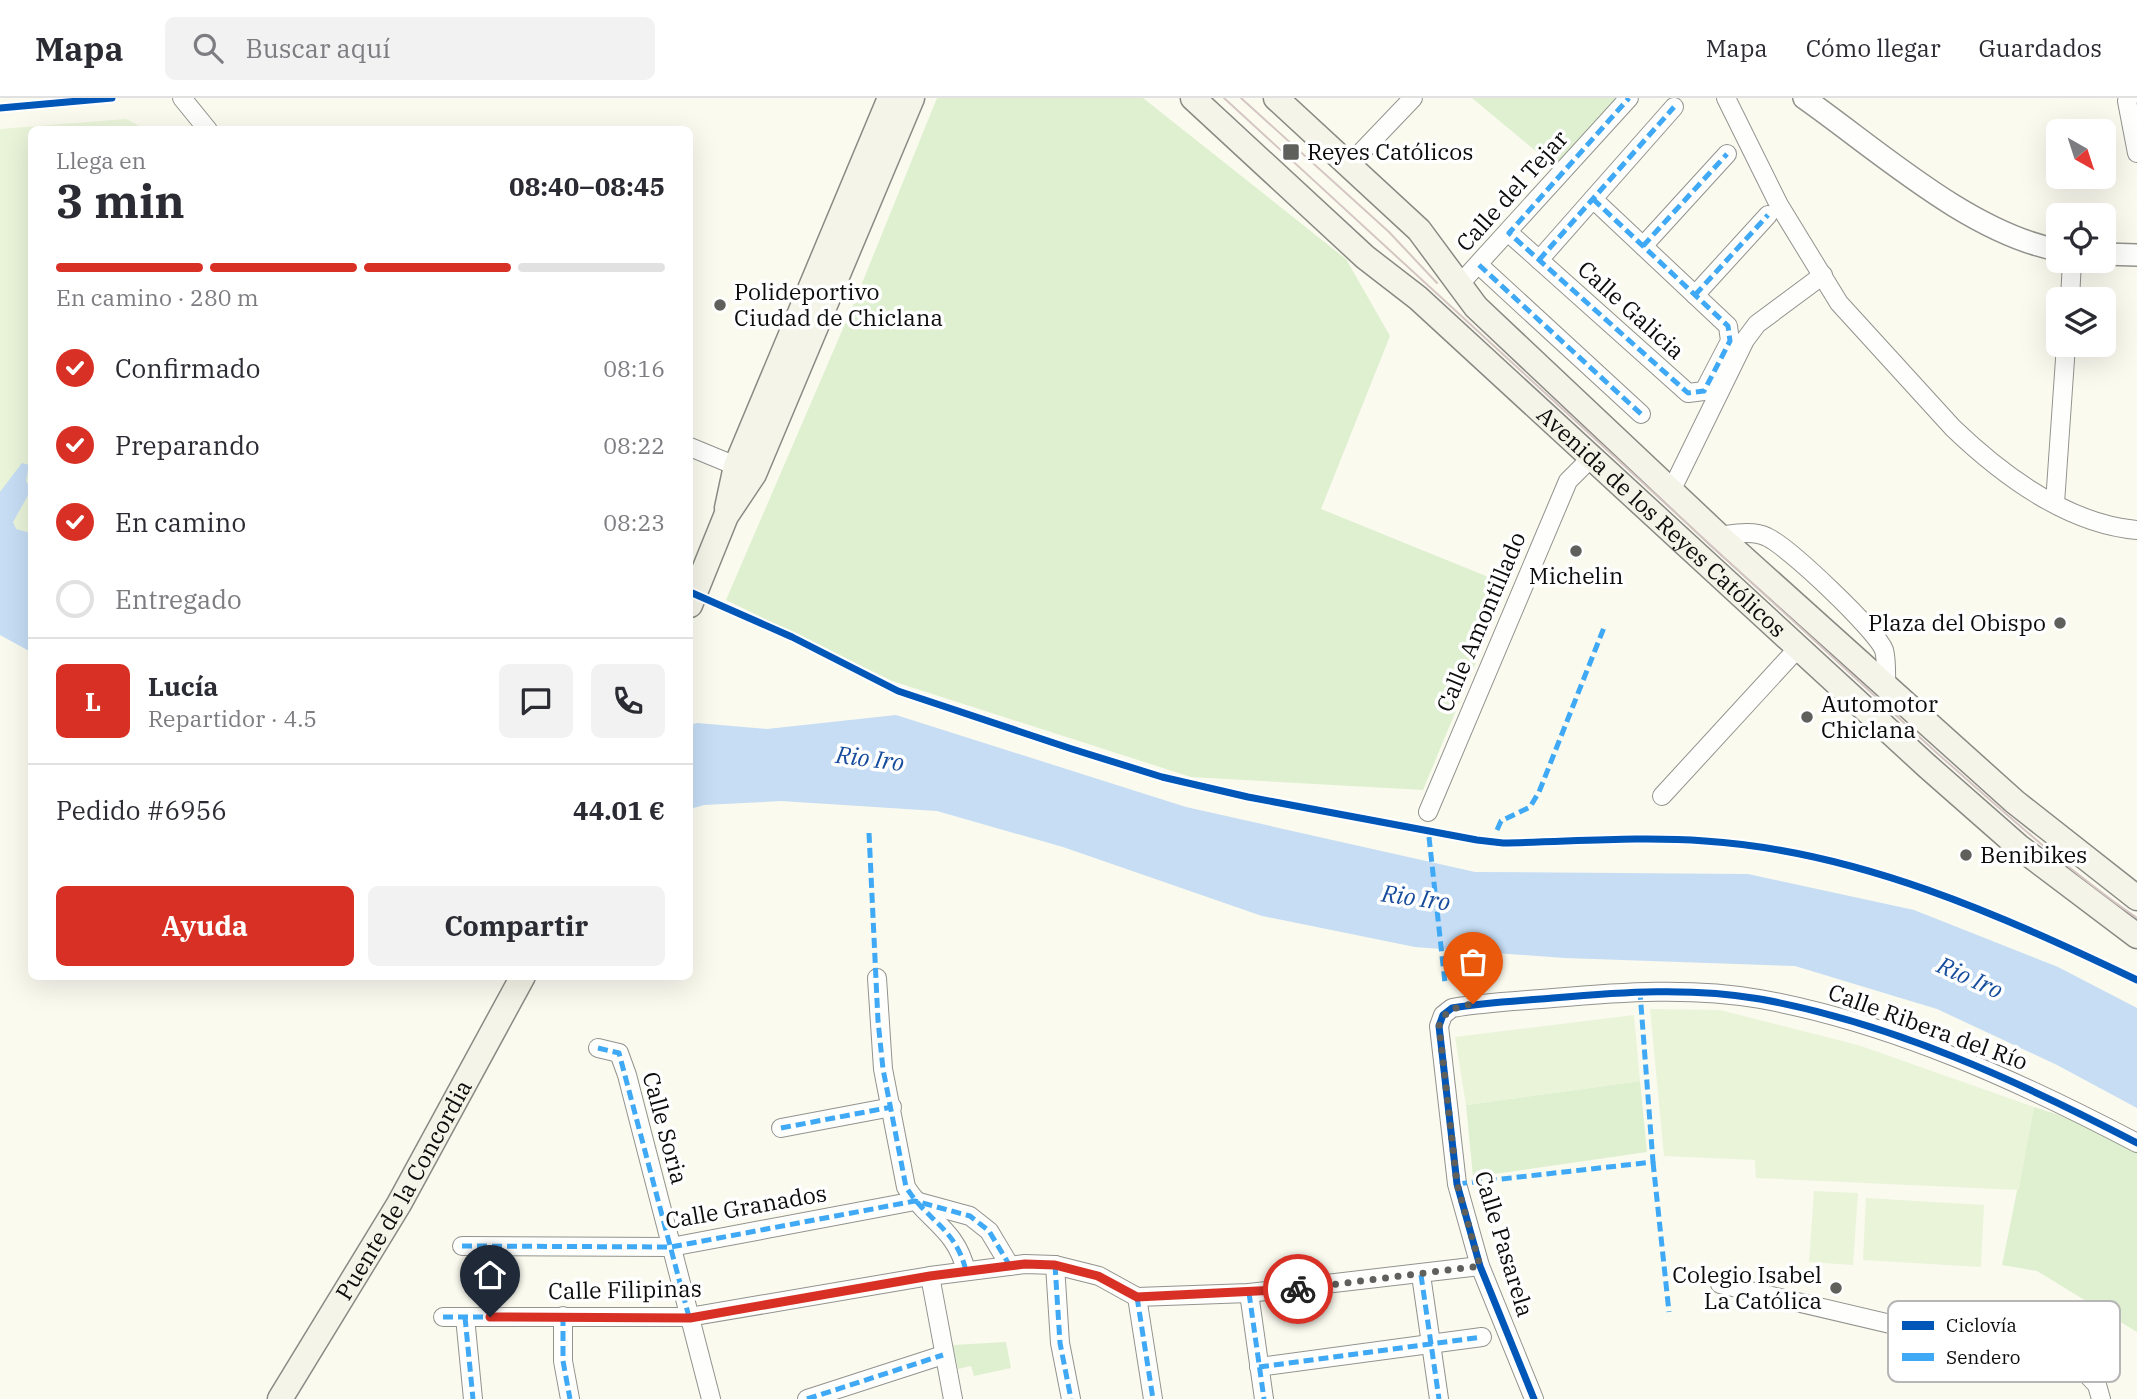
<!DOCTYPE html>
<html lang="es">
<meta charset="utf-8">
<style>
body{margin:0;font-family:"IBM Plex Serif",serif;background:#f2f2f3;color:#2b2b33;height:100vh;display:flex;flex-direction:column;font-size:26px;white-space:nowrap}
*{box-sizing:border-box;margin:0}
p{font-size:23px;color:#7c7c81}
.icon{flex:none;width:38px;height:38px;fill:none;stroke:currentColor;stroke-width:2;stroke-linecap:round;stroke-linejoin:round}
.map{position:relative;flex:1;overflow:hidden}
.side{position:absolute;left:28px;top:28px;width:665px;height:854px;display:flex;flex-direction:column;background:#fff;border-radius:10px;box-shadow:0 7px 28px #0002}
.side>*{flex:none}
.needle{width:46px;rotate:141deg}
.controls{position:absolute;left:2046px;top:21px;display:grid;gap:14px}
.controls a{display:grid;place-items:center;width:70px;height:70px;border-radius:10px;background:#fff;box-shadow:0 7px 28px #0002;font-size:35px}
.pin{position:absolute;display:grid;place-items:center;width:60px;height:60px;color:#fff;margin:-72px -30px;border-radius:50% 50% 50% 0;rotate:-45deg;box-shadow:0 0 7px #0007}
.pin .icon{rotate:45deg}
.courier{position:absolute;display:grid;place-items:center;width:70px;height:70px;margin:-35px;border:5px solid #d93025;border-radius:50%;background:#fff;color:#222;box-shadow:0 2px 9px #0007}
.summary em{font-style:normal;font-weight:800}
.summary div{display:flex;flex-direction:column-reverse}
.summary{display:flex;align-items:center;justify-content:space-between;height:119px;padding:0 28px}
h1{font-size:46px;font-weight:800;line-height:52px}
.bar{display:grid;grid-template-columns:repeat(4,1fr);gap:10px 7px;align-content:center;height:84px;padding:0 28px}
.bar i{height:9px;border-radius:5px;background:#e1e1e2}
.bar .current{background:#d93025}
.bar p{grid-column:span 4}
.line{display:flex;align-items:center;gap:18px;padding:0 28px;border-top:2px solid #e1e1e2}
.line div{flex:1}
.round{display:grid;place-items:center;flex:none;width:74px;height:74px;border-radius:10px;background:#f2f2f3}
ol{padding:0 28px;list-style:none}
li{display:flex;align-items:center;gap:21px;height:77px}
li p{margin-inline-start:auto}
li .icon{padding:7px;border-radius:50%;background:#d93025;color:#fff;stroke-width:4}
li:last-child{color:#7c7c81}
li i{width:38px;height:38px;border:4px solid #e1e1e2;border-radius:50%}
.button{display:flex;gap:14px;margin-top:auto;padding:14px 28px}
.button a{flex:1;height:80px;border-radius:10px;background:#d93025;color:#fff;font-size:28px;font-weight:800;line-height:80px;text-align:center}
.button a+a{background:#f2f2f3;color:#2b2b33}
header{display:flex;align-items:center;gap:42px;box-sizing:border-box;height:98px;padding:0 35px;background:#fff;border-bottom:2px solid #e1e1e2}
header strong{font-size:33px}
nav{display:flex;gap:38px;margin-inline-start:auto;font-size:24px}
.search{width:490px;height:63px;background:#f2f2f3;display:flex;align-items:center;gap:18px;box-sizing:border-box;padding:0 24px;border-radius:10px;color:#7c7c81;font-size:26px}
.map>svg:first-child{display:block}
.green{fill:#def0cf}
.pitch{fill:#e9f4d9}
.water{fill:#c6ddf4}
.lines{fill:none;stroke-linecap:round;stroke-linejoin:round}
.minor-casing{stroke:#93938e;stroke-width:20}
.tertiary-casing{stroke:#93938e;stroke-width:24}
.secondary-casing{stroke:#8a8a85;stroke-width:27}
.minor{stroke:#fefefd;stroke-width:18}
.tertiary{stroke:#fefefd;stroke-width:21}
.secondary{stroke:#f4f4e8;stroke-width:24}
.tram{stroke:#d6c6c3;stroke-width:2}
.quiet{stroke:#3fa9f5;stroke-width:5;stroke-dasharray:10 5;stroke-linecap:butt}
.cycleway-casing{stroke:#fff;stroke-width:11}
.cycleway{stroke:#0057b8;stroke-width:7}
.done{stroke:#5f5f5b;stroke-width:7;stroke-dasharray:0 12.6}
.route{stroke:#d93025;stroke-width:9}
.poi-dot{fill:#5f5f5b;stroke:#fff;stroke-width:2.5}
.labels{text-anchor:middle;stroke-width:7;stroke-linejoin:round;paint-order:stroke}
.poi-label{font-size:23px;fill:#0c0c0c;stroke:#fff;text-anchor:start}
.street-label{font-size:23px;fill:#0c0c0c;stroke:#fff}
.water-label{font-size:24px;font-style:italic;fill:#164c9c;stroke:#fff}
.key{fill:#fff;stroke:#b6b6b6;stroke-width:2}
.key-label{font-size:19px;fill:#0c0c0c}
</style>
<header>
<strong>Mapa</strong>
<div class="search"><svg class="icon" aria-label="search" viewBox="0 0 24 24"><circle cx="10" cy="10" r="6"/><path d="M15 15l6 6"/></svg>Buscar aquí</div>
<nav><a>Mapa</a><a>Cómo llegar</a><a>Guardados</a></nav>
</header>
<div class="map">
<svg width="2137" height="1301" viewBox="0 0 2137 1301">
<rect width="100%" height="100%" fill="#fafaef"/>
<g class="green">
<path d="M937,0H1143L1346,161L1390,238L1321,411L1508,487L1423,692L1191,679L892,583L726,502L854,205Z"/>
<path d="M1472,0H1617L1555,69Z"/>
<path d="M1640,983L1647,1054L1473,1079L1466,1007Z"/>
<path d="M2034,1009L2059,1017L2137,1051V1234L2037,1173L2002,1167Z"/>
<path d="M1006,1244L1011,1270L974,1278L971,1268L958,1271L953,1247Z"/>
</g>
<g class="pitch">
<path d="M126,21L145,31L32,32L31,435L0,427V31Z"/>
<path d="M1650,911L1720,912L1858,947L2034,1009L2019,1092L1756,1080L1755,1062L1664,1058Z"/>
<path d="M1634,917L1640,983L1466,1007L1455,939Z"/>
<path d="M1814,1093L1858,1095L1853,1167L1809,1164Z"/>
<path d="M1866,1100L1984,1107L1981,1169L1863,1162Z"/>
</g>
<g class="water">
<path d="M22,365L29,367L26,383L31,392L13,424L16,431L31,435V554L0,537V394Z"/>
<path d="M896,617L1186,709L1475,774L1748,776L1914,812L2058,869L2137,910V1010L2057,967L1937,911L1795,868L1565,860L1415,849L1262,818L1063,749L937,713L781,703L704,707L690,711V627L697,625L767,631Z"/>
</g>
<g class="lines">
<defs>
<g id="minor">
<path d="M182,0L208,32"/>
<path d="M1726,0L1779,107L1839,205L1953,330C2002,377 2067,426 2137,432"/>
<path d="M2129,0L2127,3L2137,55"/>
<path d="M1349,67L1413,0"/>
<path d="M1509,135L1688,295L1704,293L1730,243L1728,228L1593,101"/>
<path d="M1643,148L1727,56"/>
<path d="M1539,162L1674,9"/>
<path d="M1479,167L1641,316"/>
<path d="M1458,188L1629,0"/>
<path d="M1695,197L1768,117"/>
<path d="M2070,201L2072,163"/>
<path d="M690,349L736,368"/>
<path d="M1672,391L1745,242L1757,226L1823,177"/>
<path d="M2055,405L2066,247"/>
<path d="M1719,438C1734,436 1753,432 1767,439C1789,449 1876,532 1884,552C1887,563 1886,579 1886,590"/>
<path d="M1662,698L1798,550"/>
<path d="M1428,714L1568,383L1591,360"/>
<path d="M877,880L883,971L906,1089C927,1123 956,1130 966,1173"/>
<path d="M598,950L619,955L627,977L711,1301"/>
<path d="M781,1030L892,1009"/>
<path d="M462,1148L671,1149L915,1103L970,1118L989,1133L1010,1168"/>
<path d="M1055,1167L1060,1245L1071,1301"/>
<path d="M1421,1177L1439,1301"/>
<path d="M930,1178L953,1301"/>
<path d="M1720,1186L2082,1271L2097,1287L2101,1301"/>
<path d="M1249,1195L1264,1301"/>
<path d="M1137,1199L1153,1301"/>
<path d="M563,1218V1263L570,1301"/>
<path d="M443,1219H689L930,1178L1025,1166L1055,1167L1099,1178L1137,1199L1249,1195L1480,1168"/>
<path d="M465,1219L473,1301"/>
<path d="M1259,1269L1482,1239"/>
<path d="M807,1301L943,1257"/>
<path d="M1534,1301L1480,1168L1457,1086L1439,928L1443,917L1452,910C1486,904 1519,903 1553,900C1621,894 1692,889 1760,901C1892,925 2019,983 2137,1045"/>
</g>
<g id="tertiary">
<path d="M1804,0C1878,52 1969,135 2058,152"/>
<path d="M2104,156L2137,157"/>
</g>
<g id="secondary">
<path id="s1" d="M1193,0L1365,159L1418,200L1927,668L2018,748L2137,838"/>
<path d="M1276,0L1419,132L1476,209L1719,438L2015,704L2137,800"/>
<path d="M727,410L736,368L890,0"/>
<path d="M690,507L726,418L754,376L912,0"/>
<path id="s2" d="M280,1301L399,1106L523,878"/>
</g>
</defs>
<use href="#minor" class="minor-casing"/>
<use href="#tertiary" class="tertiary-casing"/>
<use href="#secondary" class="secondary-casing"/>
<use href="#minor" class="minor"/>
<use href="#tertiary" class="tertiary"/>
<use href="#secondary" class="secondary"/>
<g class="tram">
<path d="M1224,0L1938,656C2003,713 2066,771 2137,820"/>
<path d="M1241,0L1389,134L1437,185"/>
</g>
<g class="quiet">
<path d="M1593,101L1728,228L1730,243L1704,293L1688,295L1509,135L1629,0"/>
<path d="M1643,148L1727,56"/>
<path d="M1539,162L1674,9"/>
<path d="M1479,167L1641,316"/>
<path d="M1695,197L1768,117"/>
<path d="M1497,732L1501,723L1530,709L1539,694L1605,527"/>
<path d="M869,735L878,923L883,971L906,1089C927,1123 956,1130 966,1173"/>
<path d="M1429,739L1445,885"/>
<path d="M598,950L619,955L689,1219"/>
<path d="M781,1030L892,1009"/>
<path d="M1653,1064L1669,1214"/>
<path d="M1457,1086L1653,1064L1640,894"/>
<path d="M462,1148L671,1149L915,1103L970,1118L989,1133L1010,1168"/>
<path d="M1055,1167L1060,1245L1071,1301"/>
<path d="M1421,1177L1439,1301"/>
<path d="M1249,1195L1264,1301"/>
<path d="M1137,1199L1153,1301"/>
<path d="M563,1218V1263L570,1301"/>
<path d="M443,1219H689L930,1178"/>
<path d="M465,1219L473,1301"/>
<path d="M1259,1269L1482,1239"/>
<path d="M807,1301L943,1257"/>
</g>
<defs>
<g id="cycleway">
<path d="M0,10L112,0"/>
<path d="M690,494L792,539L898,593L1072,651L1162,679L1248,699L1477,742L1503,745C1570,744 1638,738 1705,743C1858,753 2001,817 2137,882"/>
<path d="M1534,1301L1480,1168L1457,1086L1439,928L1443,917L1452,910C1486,904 1519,903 1553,900C1621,894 1692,889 1760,901C1892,925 2019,983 2137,1045"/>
</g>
</defs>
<use href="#cycleway" class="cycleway-casing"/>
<use href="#cycleway" class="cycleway"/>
</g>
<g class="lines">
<path class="done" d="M1298,1191L1480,1168L1457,1086L1439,928C1445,911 1456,909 1473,906"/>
<path class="route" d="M490,1219L690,1220L930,1178L1025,1166L1055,1167L1098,1178L1137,1199L1298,1191"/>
</g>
<g class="poi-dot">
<rect x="1282" y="45" width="18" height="18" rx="3.5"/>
<circle cx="720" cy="207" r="7"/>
<circle cx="1576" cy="453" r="7"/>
<circle cx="2060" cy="525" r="7"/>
<circle cx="1807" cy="619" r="7"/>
<circle cx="1966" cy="757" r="7"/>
<circle cx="1836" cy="1190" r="7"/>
</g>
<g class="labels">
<g class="poi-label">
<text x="1307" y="62">Reyes Católicos</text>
<text x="734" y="202">Polideportivo<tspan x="734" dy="26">Ciudad de Chiclana</tspan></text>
<text x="1576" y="486" text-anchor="middle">Michelin</text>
<text x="2046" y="533" text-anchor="end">Plaza del Obispo</text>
<text x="1821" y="614">Automotor<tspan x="1821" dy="26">Chiclana</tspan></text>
<text x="1980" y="765">Benibikes</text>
<text x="1822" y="1185" text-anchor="end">Colegio Isabel<tspan x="1822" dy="26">La Católica</tspan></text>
</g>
<g class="street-label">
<text transform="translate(1512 93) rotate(-48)" y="8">Calle del Tejar</text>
<text transform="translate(1631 212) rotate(42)" y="8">Calle Galicia</text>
<text dy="8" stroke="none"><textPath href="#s1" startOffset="632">Avenida de los Reyes Católicos</textPath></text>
<text transform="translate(1481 524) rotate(-67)" y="8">Calle Amontillado</text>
<text transform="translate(1928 929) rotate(20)" y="8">Calle Ribera del Río</text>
<text transform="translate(665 1030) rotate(75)" y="8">Calle Soria</text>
<text dy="8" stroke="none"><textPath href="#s2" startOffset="243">Puente de la Concordia</textPath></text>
<text transform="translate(746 1109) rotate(-10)" y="8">Calle Granados</text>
<text transform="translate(1504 1146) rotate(73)" y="8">Calle Pasarela</text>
<text transform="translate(625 1192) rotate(-1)" y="8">Calle Filipinas</text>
</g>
<g class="water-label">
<text transform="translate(870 661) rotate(7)" y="8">Rio Iro</text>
<text transform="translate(1416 800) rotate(8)" y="8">Rio Iro</text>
<text transform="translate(1970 880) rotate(24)" y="8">Rio Iro</text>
</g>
</g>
<rect x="1888" y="1203" width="232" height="81" rx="10" class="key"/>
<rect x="1902" y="1223" width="32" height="9" fill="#0057b8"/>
<rect x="1902" y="1255" width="32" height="8" fill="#3fa9f5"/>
<g class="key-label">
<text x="1946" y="1234">Ciclovía</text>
<text x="1946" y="1266">Sendero</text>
</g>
</svg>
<div class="controls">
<a><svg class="needle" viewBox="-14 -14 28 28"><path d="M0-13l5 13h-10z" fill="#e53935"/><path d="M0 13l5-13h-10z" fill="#7c7c81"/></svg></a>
<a><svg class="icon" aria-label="locate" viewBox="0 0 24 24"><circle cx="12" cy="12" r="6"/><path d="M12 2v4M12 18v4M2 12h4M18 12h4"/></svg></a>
<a><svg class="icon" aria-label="layers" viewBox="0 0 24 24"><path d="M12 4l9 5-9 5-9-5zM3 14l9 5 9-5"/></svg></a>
</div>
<div class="pin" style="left:1473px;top:906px;background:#ea580c"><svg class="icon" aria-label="bag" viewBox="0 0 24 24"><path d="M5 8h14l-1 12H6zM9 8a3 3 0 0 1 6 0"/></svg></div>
<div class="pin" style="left:490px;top:1219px;background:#1f2937"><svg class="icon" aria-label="home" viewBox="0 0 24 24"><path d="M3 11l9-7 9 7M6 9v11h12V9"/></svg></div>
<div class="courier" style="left:1298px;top:1191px"><svg class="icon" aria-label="bike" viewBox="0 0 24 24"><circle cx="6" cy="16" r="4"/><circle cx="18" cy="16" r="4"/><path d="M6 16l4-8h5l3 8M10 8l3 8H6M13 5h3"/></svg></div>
<section class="side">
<div class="summary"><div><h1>3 min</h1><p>Llega en</p></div><em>08:40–08:45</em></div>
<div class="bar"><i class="current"></i><i class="current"></i><i class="current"></i><i></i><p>En camino · 280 m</p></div>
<ol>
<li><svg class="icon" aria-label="check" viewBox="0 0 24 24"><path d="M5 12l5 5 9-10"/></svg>Confirmado<p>08:16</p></li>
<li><svg class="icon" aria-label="check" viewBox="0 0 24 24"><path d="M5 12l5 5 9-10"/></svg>Preparando<p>08:22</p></li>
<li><svg class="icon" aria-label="check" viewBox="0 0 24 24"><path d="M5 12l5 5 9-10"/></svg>En camino<p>08:23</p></li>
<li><i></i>Entregado</li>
</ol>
<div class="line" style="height:126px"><b class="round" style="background:#d93025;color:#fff">L</b><div><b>Lucía</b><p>Repartidor · 4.5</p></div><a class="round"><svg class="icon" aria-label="chat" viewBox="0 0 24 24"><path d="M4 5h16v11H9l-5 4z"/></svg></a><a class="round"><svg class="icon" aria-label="phone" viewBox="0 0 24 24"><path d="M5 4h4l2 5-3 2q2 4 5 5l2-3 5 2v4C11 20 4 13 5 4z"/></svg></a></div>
<div class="line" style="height:91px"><div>Pedido #6956</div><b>44.01 €</b></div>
<div class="button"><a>Ayuda</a><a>Compartir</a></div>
</section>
</div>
